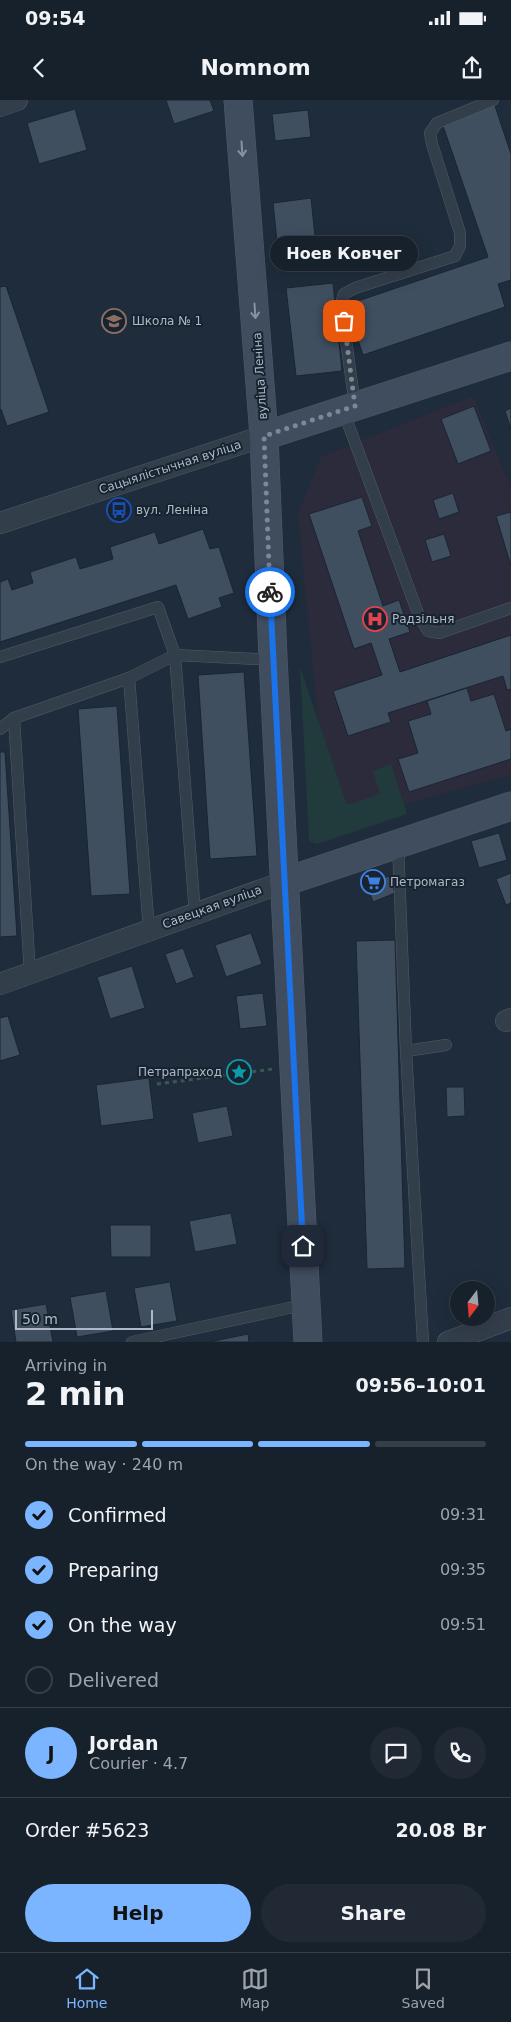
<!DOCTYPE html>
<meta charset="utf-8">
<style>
body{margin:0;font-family:"DejaVu Sans",sans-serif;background:#202934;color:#f1f3f6;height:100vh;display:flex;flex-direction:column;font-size:19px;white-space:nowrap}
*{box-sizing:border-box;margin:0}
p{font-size:16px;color:#9ea3a9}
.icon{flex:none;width:28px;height:28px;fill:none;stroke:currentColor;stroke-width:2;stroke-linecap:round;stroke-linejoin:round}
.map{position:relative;height:1242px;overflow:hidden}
.panel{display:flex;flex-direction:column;background:#17212c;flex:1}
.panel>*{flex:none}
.needle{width:32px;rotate:196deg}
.controls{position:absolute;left:450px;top:1181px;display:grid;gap:10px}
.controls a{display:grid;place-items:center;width:45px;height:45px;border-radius:50%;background:#17212c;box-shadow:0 5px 20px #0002,0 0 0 1px #363e48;font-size:25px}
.scale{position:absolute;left:15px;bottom:12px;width:138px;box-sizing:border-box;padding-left:5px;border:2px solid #adb9c8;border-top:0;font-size:14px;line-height:18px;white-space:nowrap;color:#adb9c8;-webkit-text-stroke:4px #182330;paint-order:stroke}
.pin{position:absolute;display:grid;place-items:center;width:42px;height:42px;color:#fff;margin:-21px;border-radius:10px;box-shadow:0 2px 8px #0006}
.courier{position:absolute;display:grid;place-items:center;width:50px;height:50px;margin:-25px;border:4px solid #1a73e8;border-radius:50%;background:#fff;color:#222;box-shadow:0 1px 6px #0007}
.bubble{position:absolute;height:35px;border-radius:18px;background:#17212c;box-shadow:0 5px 20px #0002,0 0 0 1px #363e48;font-size:16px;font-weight:700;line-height:35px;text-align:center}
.overview em{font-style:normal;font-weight:700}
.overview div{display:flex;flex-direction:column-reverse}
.overview{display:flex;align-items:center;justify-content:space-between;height:85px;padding:0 25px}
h1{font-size:32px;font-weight:700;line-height:38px}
.bar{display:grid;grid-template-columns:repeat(4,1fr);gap:8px 5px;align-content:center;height:60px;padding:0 25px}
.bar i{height:6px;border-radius:4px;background:#363e48}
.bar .active{background:#7bb4ff}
.bar p{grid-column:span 4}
.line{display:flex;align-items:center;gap:12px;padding:0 25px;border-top:1px solid #363e48}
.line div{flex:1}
.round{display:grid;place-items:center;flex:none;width:52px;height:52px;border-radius:26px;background:#202934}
ol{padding:0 25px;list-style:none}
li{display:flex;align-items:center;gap:15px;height:55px}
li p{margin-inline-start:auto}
li .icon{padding:5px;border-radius:50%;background:#7bb4ff;color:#111;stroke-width:4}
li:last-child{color:#9ea3a9}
li i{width:28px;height:28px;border:2px solid #363e48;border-radius:50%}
.cta{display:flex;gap:10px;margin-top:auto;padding:10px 25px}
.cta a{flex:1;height:58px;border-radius:30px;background:#7bb4ff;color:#111;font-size:20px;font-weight:700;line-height:58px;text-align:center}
.cta a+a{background:#202934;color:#f1f3f6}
.status{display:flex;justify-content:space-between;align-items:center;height:35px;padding:0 25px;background:#17212c;direction:ltr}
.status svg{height:14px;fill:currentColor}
header{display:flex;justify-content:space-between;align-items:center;height:65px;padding:0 25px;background:#17212c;font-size:22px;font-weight:700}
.menu{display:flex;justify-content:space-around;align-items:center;height:70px;border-top:1px solid #363e48;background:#17212c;font-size:14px;color:#9ea3a9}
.menu a{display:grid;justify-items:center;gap:2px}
.menu .active{color:#7bb4ff}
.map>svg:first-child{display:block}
.medical{fill:#2c2b3c}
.green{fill:#213a3c}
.building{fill:#3f4f60;stroke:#1a2532}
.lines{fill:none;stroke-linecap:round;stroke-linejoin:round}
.lane-casing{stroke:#505c69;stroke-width:12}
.street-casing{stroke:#505c69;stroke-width:22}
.secondary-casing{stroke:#505c69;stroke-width:29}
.path{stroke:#3b5656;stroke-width:3;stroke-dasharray:4 4;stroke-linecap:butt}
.lane{stroke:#333e4b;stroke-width:11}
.street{stroke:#333e4b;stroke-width:21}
.secondary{stroke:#404d5f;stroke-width:28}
.oneway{stroke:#8793a3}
.done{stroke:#7b8897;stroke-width:5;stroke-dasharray:0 9}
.route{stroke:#1a73e8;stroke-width:6}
.labels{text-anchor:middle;stroke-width:4;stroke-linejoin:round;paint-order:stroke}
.poi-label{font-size:12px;fill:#adb9c8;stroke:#182330;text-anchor:start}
.street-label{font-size:12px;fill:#adb9c8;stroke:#182330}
</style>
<div class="status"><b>09:54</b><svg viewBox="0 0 49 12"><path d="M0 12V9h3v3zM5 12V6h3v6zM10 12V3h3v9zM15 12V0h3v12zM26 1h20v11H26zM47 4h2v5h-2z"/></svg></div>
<header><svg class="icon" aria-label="back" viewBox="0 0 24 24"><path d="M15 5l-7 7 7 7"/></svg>Nomnom<svg class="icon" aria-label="share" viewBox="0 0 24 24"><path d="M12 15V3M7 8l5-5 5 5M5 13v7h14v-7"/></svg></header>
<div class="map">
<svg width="511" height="1242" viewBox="0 0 511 1242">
<rect width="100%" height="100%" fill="#1f2c3b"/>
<path class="medical" d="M473,296L511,388V675L328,725L298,413L321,357Z"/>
<path class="green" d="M300,567L347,705L380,694L373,671L391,664L407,714L317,744L309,741Z"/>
<g class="building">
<path d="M166,0H210L214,11L174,24Z"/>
<path d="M493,0L511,54V180L498,184L505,207L363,255L346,205L488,157L440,17Z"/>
<path d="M75,9L87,50L39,64L27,23Z"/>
<path d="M308,10L311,37L275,41L272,14Z"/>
<path d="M311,98L316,146L278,151L273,103Z"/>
<path d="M333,183L342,271L296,276L286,188Z"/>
<path d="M6,186L49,312L7,326L1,309L0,310V187Z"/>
<path d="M474,306L491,351L458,364L441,319Z"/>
<path d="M511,308V329L505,311Z"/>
<path d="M453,393L459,412L439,419L433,400Z"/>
<path d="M362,397L372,426L358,431L383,506L399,500L410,532L389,539L400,572L511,535V589L507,590L503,576L388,613L391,622L348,636L333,591L382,575L371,543L354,549L309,414Z"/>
<path d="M511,412V466L496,416Z"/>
<path d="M203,429L210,449L219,447L234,493L219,498L222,507L188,519L176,485L0,542V482L8,479L12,490L33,483L30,472L76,457L80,469L113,459L110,447L155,432L159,444Z"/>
<path d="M444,434L451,456L432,462L425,440Z"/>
<path d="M244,572L257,756L210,759L198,575Z"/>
<path d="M467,588L471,601L494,594L506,631L511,629V659L409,692L398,659L418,653L408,621L431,614L427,601Z"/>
<path d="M117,606L130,794L91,796L78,609Z"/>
<path d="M0,652H5L17,836L0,837Z"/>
<path d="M499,733L507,760L479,768L471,741Z"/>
<path d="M511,773V803L506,805L496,779Z"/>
<path d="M389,776L395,793L373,802L367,785Z"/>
<path d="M251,833L262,864L226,877L215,845Z"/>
<path d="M395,840L405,1168L367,1169L356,841Z"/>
<path d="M183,848L194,877L176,884L165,854Z"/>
<path d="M132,866L145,908L110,919L97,877Z"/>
<path d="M263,893L267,926L240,929L236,896Z"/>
<path d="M8,916L20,955L0,961V918Z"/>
<path d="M149,978L154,1019L101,1026L96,985Z"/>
<path d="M446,987H464L465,1016L447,1017Z"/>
<path d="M227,1006L233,1036L198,1043L192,1013Z"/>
<path d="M231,1113L237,1144L195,1152L189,1121Z"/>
<path d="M110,1125H151V1157H111Z"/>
<path d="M170,1182L177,1221L141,1227L134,1188Z"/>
<path d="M106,1191L113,1231L77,1237L70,1197Z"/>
<path d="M46,1204L53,1242H16L11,1210Z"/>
<path d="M248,1234L249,1242H209Z"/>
</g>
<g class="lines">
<defs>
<g id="lane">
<path d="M355,306L341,204L344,194L355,188L455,156L460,146V133L432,44L430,33L437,23L493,0"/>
<path d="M343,310L419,516L428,531L439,533L511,508"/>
<path d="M0,557L158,507L175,555L195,814"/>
<path d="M129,578L149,830"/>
<path d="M0,629L14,618"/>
<path d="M398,744L406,951L423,1242"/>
<path d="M30,873L14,618L129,578L175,555L258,559L273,558"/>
<path d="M406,951L446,945"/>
<path d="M132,1242L289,1208L306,1206"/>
</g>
<g id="street">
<path d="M0,6L17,0"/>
<path d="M0,423L264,336"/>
<path d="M0,884L284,782"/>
<path d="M506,921L511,919"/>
<path d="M448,1242L511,1218"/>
</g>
<g id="secondary">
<path d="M238,0L264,336L273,558L308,1242"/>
<path d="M264,336L511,256"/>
<path d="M284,782L511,706"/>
</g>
</defs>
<use href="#lane" class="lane-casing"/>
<use href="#street" class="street-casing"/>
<use href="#secondary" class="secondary-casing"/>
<path class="path" d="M157,984L273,969"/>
<use href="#lane" class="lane"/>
<use href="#street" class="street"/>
<use href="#secondary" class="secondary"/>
</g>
<defs><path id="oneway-shaft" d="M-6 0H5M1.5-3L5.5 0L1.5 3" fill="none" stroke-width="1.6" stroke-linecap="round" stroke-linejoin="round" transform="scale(1.25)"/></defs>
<g class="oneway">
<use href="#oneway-shaft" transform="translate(242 49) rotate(86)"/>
<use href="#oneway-shaft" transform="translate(255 211) rotate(86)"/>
</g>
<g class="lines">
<path class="done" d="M270,492L264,336L355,306L344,221"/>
<path class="route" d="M270,492L303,1146"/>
</g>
<defs>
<symbol id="school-ring" viewBox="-11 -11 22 22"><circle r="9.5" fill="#182330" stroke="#8d6e63" stroke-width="1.5"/><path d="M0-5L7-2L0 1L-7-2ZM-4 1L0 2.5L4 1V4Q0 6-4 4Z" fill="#8d6e63"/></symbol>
<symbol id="bus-ring" viewBox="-11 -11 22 22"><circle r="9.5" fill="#182330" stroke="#1a4fb4" stroke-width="1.5"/><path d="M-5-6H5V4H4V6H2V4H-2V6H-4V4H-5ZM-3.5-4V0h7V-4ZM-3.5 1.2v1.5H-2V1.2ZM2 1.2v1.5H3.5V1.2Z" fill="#1a4fb4"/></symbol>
<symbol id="hospital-ring" viewBox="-11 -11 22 22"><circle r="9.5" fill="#182330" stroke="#e0444e" stroke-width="1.5"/><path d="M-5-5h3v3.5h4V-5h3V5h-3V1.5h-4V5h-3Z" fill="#e0444e"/></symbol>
<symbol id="supermarket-ring" viewBox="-11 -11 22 22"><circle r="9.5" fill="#182330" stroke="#3f7fe0" stroke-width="1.5"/><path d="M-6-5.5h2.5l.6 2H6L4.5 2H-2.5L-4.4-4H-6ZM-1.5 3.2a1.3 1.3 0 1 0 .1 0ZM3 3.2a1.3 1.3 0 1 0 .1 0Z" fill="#3f7fe0"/></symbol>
<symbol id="sight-ring" viewBox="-11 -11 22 22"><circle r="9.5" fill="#182330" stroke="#0f9aa8" stroke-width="1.5"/><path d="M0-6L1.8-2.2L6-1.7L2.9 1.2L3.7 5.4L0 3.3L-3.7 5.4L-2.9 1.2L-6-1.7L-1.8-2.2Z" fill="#0f9aa8"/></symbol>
</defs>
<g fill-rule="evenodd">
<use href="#school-ring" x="100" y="207" width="28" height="28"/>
<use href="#bus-ring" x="105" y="396" width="28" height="28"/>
<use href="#hospital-ring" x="361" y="505" width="28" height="28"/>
<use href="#supermarket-ring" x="359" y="768" width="28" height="28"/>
<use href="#sight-ring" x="225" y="958" width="28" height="28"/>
</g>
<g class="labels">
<g class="poi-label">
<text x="132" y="225">Школа № 1</text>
<text x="136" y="414">вул. Леніна</text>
<text x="392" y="523">Радзільня</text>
<text x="390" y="786">Петромагаз</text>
<text x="222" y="976" text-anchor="end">Петрапраход</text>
</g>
<g class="street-label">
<text transform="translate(260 276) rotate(-94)" y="4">вуліца Леніна</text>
<text transform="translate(170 367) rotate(-18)" y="4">Сацыялістычная вуліца</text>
<text transform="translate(212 807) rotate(-20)" y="4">Савецкая вуліца</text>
</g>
</g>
</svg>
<div class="controls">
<a><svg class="needle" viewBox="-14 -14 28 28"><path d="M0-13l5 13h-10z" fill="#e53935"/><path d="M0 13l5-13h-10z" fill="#9ea3a9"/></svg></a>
</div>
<div class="scale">50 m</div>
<div class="pin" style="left:344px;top:221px;background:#ea580c"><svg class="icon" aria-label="bag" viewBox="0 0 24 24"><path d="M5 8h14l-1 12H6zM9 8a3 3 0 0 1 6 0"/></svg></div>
<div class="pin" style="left:303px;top:1146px;background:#1f2937"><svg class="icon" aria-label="home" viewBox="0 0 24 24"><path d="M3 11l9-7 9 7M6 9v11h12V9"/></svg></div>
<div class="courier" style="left:270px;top:492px"><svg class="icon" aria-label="bike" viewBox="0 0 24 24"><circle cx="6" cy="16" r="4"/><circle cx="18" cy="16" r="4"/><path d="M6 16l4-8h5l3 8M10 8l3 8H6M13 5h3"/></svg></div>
<div class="bubble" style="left:270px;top:136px;width:148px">Ноев Ковчег</div>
</div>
<section class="panel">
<div class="overview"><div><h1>2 min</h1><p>Arriving in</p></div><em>09:56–10:01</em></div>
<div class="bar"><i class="active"></i><i class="active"></i><i class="active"></i><i></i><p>On the way · 240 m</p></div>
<ol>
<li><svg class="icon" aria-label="check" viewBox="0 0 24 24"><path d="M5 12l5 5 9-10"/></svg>Confirmed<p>09:31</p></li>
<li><svg class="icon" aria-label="check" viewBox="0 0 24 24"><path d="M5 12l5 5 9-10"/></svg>Preparing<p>09:35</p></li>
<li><svg class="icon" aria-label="check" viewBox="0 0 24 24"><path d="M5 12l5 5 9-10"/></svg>On the way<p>09:51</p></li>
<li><i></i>Delivered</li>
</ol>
<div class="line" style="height:90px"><b class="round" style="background:#7bb4ff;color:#111">J</b><div><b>Jordan</b><p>Courier · 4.7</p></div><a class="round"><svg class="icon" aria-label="chat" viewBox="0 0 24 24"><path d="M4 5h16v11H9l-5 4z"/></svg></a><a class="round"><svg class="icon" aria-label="phone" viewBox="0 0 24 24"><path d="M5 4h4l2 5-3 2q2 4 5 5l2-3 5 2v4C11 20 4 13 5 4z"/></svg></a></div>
<div class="line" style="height:65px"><div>Order #5623</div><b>20.08 Br</b></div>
<div class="cta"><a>Help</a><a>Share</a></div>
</section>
<nav class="menu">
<a class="active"><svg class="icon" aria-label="home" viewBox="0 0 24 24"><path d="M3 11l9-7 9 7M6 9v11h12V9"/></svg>Home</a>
<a><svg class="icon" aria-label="map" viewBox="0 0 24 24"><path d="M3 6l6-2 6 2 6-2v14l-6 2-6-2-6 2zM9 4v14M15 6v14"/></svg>Map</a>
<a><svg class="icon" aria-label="saved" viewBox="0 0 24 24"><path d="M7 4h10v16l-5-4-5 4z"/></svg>Saved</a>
</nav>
